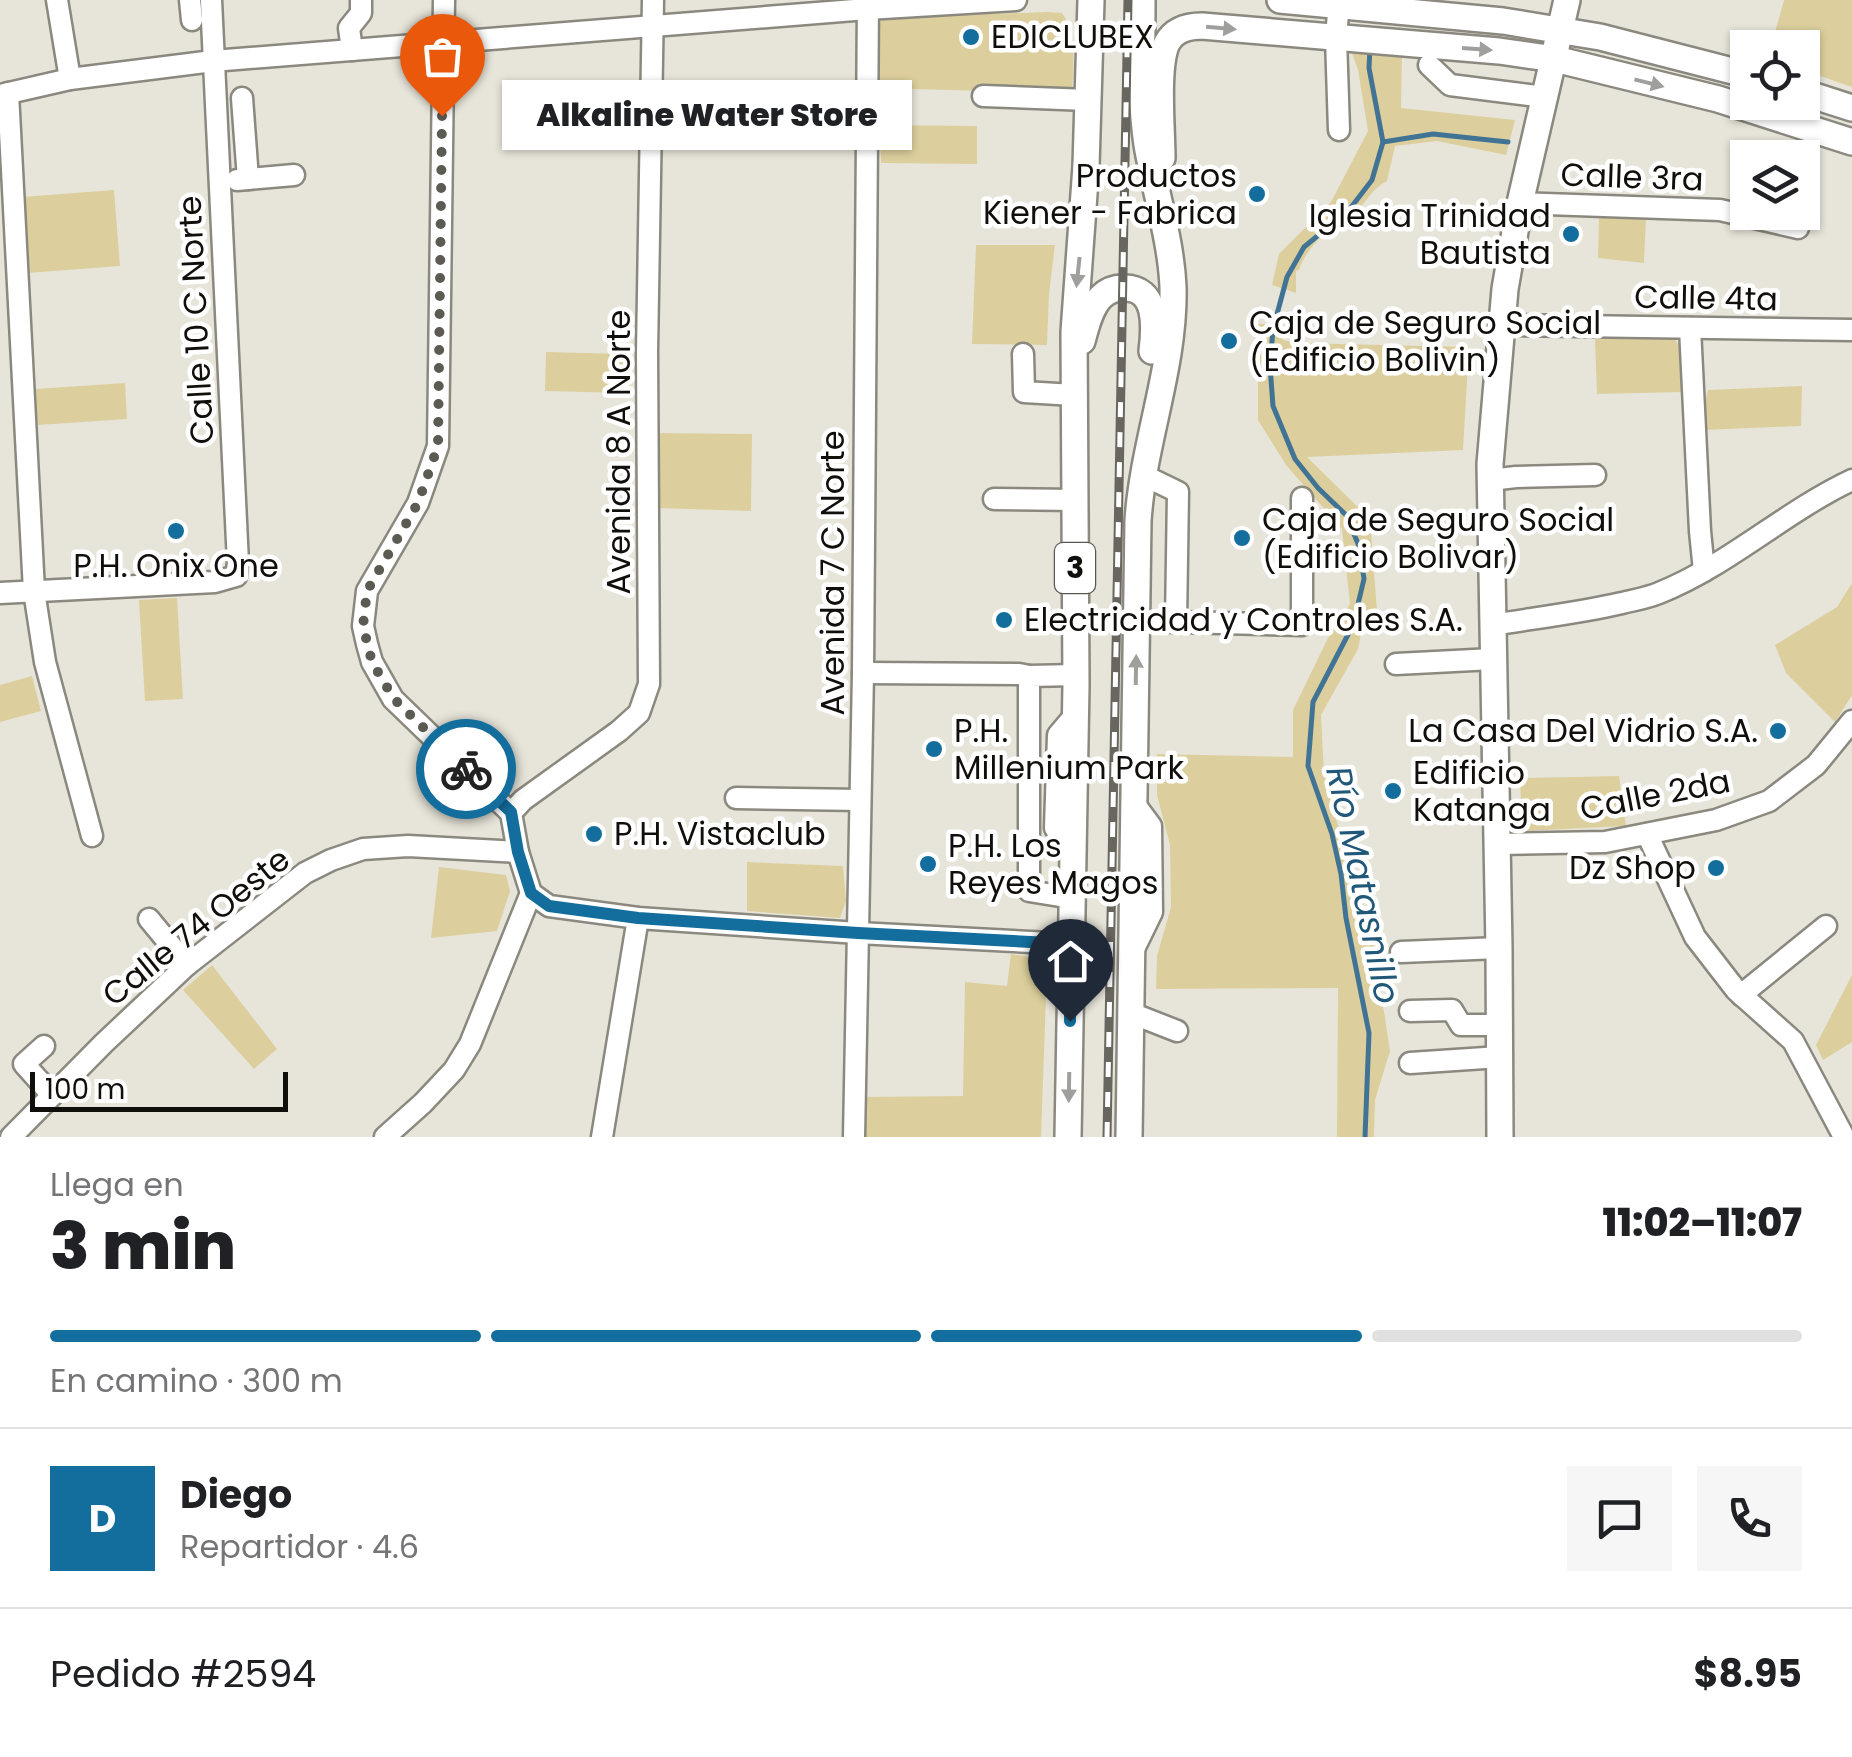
<!DOCTYPE html>
<html lang="es">
<meta charset="utf-8">
<style>
body{margin:0;font-family:Poppins,sans-serif;background:#f6f6f6;color:#202124;height:100vh;display:flex;flex-direction:column;font-size:38px;white-space:nowrap}
*{box-sizing:border-box;margin:0}
p{font-size:32px;color:#757577}
.icon{flex:none;width:55px;height:55px;fill:none;stroke:currentColor;stroke-width:2;stroke-linecap:round;stroke-linejoin:round}
.map{position:relative;height:1137px;overflow:hidden}
.sheet{display:flex;flex-direction:column;background:#fff;flex:1}
.sheet>*{flex:none}
.controls{position:absolute;left:1730px;top:30px;display:grid;gap:20px}
.controls a{display:grid;place-items:center;width:90px;height:90px;border-radius:0px;background:#fff;box-shadow:0 2px 8px #0004;font-size:50px}
.scale{position:absolute;left:30px;bottom:25px;width:258px;box-sizing:border-box;padding-left:10px;border:5px solid #100f0b;border-top:0;font-size:28px;line-height:35px;white-space:nowrap;color:#100f0b;-webkit-text-stroke:8px #fff;paint-order:stroke}
.pin{position:absolute;display:grid;place-items:center;width:85px;height:85px;color:#fff;margin:-102px -42px;border-radius:50% 50% 50% 0;rotate:-45deg;box-shadow:0 0 10px #0007}
.pin .icon{rotate:45deg}
.courier{position:absolute;display:grid;place-items:center;width:100px;height:100px;margin:-50px;border:8px solid #136e9d;border-radius:50%;background:#fff;color:#222;box-shadow:0 2px 12px #0007}
.bubble{position:absolute;height:70px;border-radius:0px;background:#fff;box-shadow:0 2px 8px #0004;font-size:32px;font-weight:800;line-height:70px;text-align:center}
.summary em{font-style:normal;font-weight:800}
.summary div{display:flex;flex-direction:column-reverse}
.summary{display:flex;align-items:center;justify-content:space-between;height:170px;padding:0 50px}
h1{font-size:65px;font-weight:800;line-height:75px}
.bar{display:grid;grid-template-columns:repeat(4,1fr);gap:15px 10px;align-content:center;height:120px;padding:0 50px}
.bar i{height:12px;border-radius:8px;background:#e0e0e0}
.bar .active{background:#136e9d}
.bar p{grid-column:span 4}
.line{display:flex;align-items:center;gap:25px;padding:0 50px;border-top:2px solid #e0e0e0}
.line div{flex:1}
.round{display:grid;place-items:center;flex:none;width:105px;height:105px;border-radius:0px;background:#f6f6f6}
.map>svg:first-child{display:block}
.green{fill:#dccf9d}
.lines{fill:none;stroke-linecap:round;stroke-linejoin:round}
.stream{stroke:#417494;stroke-width:5}
.minor-casing{stroke:#8b897f;stroke-width:25}
.major-casing{stroke:#8b897f;stroke-width:30}
.minor{stroke:#fff;stroke-width:20}
.major{stroke:#fff;stroke-width:25}
.rail-casing{stroke:#68665f;stroke-width:9}
.rail{stroke:#fff;stroke-width:5;stroke-dasharray:15;stroke-linecap:butt}
.oneway{fill:#9f9f9d}
.done{stroke:#5b5a53;stroke-width:10;stroke-dasharray:0 18}
.route{stroke:#136e9d;stroke-width:12}
.poi-dot{fill:#136e9d;stroke:#fff;stroke-width:4}
.labels{text-anchor:middle;stroke-width:9;stroke-linejoin:round;paint-order:stroke}
.shield{fill:#fff;stroke:#585754;stroke-width:2.5}
.shield-label{font-size:30px;font-weight:bold;fill:#100f0b}
.poi-label{font-size:32px;fill:#100f0b;stroke:#fff;text-anchor:start}
.street-label{font-size:32px;fill:#100f0b;stroke:#fff}
.water-label{font-size:35px;font-style:italic;fill:#215879;stroke:#fff}
</style>
<div class="map">
<svg width="1852" height="1137" viewBox="0 0 1852 1137">
<rect width="100%" height="100%" fill="#e7e5da"/>
<g class="green">
<path d="M1784,0H1852V87L1803,70L1802,48L1771,47Z"/>
<path d="M1047,12L1062,13C1078,34 1073,68 1072,93L872,88L875,26L885,18Z"/>
<path d="M1352,53L1402,56L1401,108L1515,120L1506,155L1437,141L1395,146L1387,181C1371,189 1366,204 1353,214C1349,217 1343,218 1339,222C1322,234 1306,250 1299,270L1296,271V293L1272,285L1279,254L1331,202L1368,131L1358,70Z"/>
<path d="M880,125L977,126V164L881,163Z"/>
<path d="M114,190L120,266L27,273L22,197Z"/>
<path d="M1599,217H1646L1644,263L1598,258Z"/>
<path d="M976,245H1055L1049,294L1047,345L972,344Z"/>
<path d="M1282,323L1283,340L1295,343L1469,347L1463,450L1307,457L1370,519L1377,611L1364,618L1358,649L1321,715L1324,774L1334,813L1352,867L1355,901L1372,933L1390,1051L1375,1100L1374,1137H1337L1338,988L1156,989L1157,956L1171,907L1170,845L1157,795V754L1293,757V710L1328,638L1350,604L1342,529L1286,465L1258,420V324Z"/>
<path d="M1675,338L1682,354L1683,392L1597,394L1595,339Z"/>
<path d="M546,352L626,354L625,393L545,391Z"/>
<path d="M125,383L127,419L38,425L35,389Z"/>
<path d="M1802,386L1801,426L1703,430V410L1708,390Z"/>
<path d="M656,433L752,434L751,511L657,508Z"/>
<path d="M1852,583V695L1835,722L1786,673L1775,645L1837,607Z"/>
<path d="M177,598L183,699L145,701L139,600Z"/>
<path d="M32,676L41,711L0,722V685Z"/>
<path d="M1619,776L1626,826L1522,831L1520,778Z"/>
<path d="M747,862L843,866L846,901L840,918L747,911Z"/>
<path d="M439,867L506,875L510,891L497,931L431,938Z"/>
<path d="M1011,954L1034,958L1047,968L1041,1137H863L864,1097L963,1096L965,982L1007,986Z"/>
<path d="M212,965L277,1049L254,1069L183,990Z"/>
<path d="M1852,975V1042L1823,1060L1816,1045Z"/>
</g>
<g class="lines">
<g class="stream">
<path d="M1383,142L1433,134L1508,142"/>
<path d="M1365,1137L1369,1033L1346,918L1341,874L1332,834L1308,766L1313,702L1353,625L1364,579L1359,546L1346,515L1318,488L1295,459L1273,406L1270,366L1273,329L1287,277L1304,247L1349,210L1372,180L1383,142L1369,68L1370,48"/>
</g>
<defs>
<g id="minor">
<path d="M57,0L70,79"/>
<path d="M190,0L192,20"/>
<path d="M444,0L438,446L418,503L367,591L363,626L367,644L372,662L393,699L511,813"/>
<path d="M352,50L349,28L361,13V0"/>
<path d="M1429,65L1450,85L1545,97"/>
<path d="M8,93L34,591L45,662L92,836"/>
<path d="M0,95L70,79L213,61L867,9L1016,0"/>
<path d="M983,96L1088,100"/>
<path d="M242,98L248,179"/>
<path d="M1339,130L1336,38L1339,0"/>
<path d="M237,180L294,175"/>
<path d="M1520,203L1720,210L1798,228"/>
<path d="M1500,325L1852,330"/>
<path d="M1690,328L1700,531L1704,571"/>
<path d="M1023,354L1024,392L1074,395"/>
<path d="M1143,475L1178,492L1176,622"/>
<path d="M1490,480L1516,477L1595,475"/>
<path d="M994,499L1075,500"/>
<path d="M0,593L215,582L236,576L238,563L211,0"/>
<path d="M1137,621L1302,625V498"/>
<path d="M1492,625C1535,618 1579,613 1622,603C1634,600 1647,598 1659,593C1729,565 1784,512 1852,480"/>
<path d="M1396,664L1493,659"/>
<path d="M863,673L1019,674L1029,676"/>
<path d="M736,798L860,800"/>
<path d="M511,813L523,800L619,731L639,713L649,684L647,352L653,0"/>
<path d="M511,813L518,852L531,893L549,906L638,918L858,933L1071,944"/>
<path d="M1647,834L1695,937L1736,990L1793,1041L1844,1137"/>
<path d="M1497,844L1605,842L1716,820L1769,801L1816,765L1852,721"/>
<path d="M1072,855L1055,828L1058,735L1075,715"/>
<path d="M1072,898L1029,891V676L1076,675"/>
<path d="M149,919L187,965"/>
<path d="M1133,951L1152,912L1151,826L1134,803"/>
<path d="M1401,952L1499,948"/>
<path d="M1741,995L1826,926"/>
<path d="M1410,1011L1452,1010L1461,1025H1500"/>
<path d="M1131,1013L1177,1031"/>
<path d="M44,1046L24,1064L52,1095"/>
<path d="M1410,1063L1500,1057"/>
<path d="M11,1137L104,1043L187,965L305,873L331,860L363,849L408,846L518,852"/>
<path d="M385,1137L423,1103L454,1070L470,1044L531,893"/>
<path d="M602,1137L638,918"/>
<path d="M854,1137L863,673L868,0"/>
</g>
<g id="major">
<path d="M1280,0L1503,21L1600,37L1748,75"/>
<path d="M1802,92L1852,108"/>
<path d="M1162,158C1162,130 1156,66 1167,43C1174,30 1188,26 1202,26L1499,51L1555,59L1718,99L1852,142"/>
<path d="M1082,341C1086,327 1090,308 1101,297C1107,291 1115,288 1123,288C1158,287 1155,327 1152,351"/>
<path d="M1068,1137L1076,685L1074,332L1086,166L1091,0"/>
<path d="M1129,1137L1138,521C1143,442 1175,367 1173,287C1171,239 1155,192 1147,145C1140,97 1142,48 1142,0"/>
<path d="M1500,1137L1499,948L1490,464L1505,289L1520,203L1567,0"/>
</g>
</defs>
<use href="#minor" class="minor-casing"/>
<use href="#major" class="major-casing"/>
<use href="#minor" class="minor"/>
<use href="#major" class="major"/>
<defs>
<path id="rail" d="M1107,1137L1128,0"/>
</defs>
<use href="#rail" class="rail-casing"/>
<use href="#rail" class="rail"/>
</g>
<defs><path id="oneway-solid" d="M-6-.8H1V-3.2L6.5 0L1 3.2V.8H-6Z" transform="scale(2.5)"/></defs>
<g class="oneway">
<use href="#oneway-solid" transform="translate(1221 28) rotate(5)"/>
<use href="#oneway-solid" transform="translate(1477 49) rotate(4)"/>
<use href="#oneway-solid" transform="translate(1649 83) rotate(14)"/>
<use href="#oneway-solid" transform="translate(1078 272) rotate(96)"/>
<use href="#oneway-solid" transform="translate(1136 670) rotate(-89)"/>
<use href="#oneway-solid" transform="translate(1069 1087) rotate(91)"/>
</g>
<g class="lines">
<path class="done" d="M442,116L438,446L418,503L367,591L363,626L372,662L394,699L466,769"/>
<path class="route" d="M466,769L511,812L518,852L531,893L549,906L638,918L858,933L1070,944V1021"/>
</g>
<g class="poi-dot">
<circle cx="971" cy="37" r="10"/>
<circle cx="1257" cy="194" r="10"/>
<circle cx="1571" cy="234" r="10"/>
<circle cx="1229" cy="341" r="10"/>
<circle cx="176" cy="531" r="10"/>
<circle cx="1242" cy="538" r="10"/>
<circle cx="1004" cy="620" r="10"/>
<circle cx="1778" cy="731" r="10"/>
<circle cx="934" cy="749" r="10"/>
<circle cx="1393" cy="791" r="10"/>
<circle cx="594" cy="834" r="10"/>
<circle cx="928" cy="864" r="10"/>
<circle cx="1716" cy="868" r="10"/>
</g>
<g class="labels">
<rect class="shield" x="1055" y="543" width="40" height="50" rx="8"/>
<g class="shield-label">
<text x="1075" y="578">3</text>
</g>
<g class="poi-label">
<text x="991" y="48">EDICLUBEX</text>
<text x="1237" y="187" text-anchor="end">Productos<tspan x="1237" dy="37">Kiener - Fabrica</tspan></text>
<text x="1551" y="227" text-anchor="end">Iglesia Trinidad<tspan x="1551" dy="37">Bautista</tspan></text>
<text x="1249" y="334">Caja de Seguro Social<tspan x="1249" dy="37">(Edificio Bolivin)</tspan></text>
<text x="1262" y="531">Caja de Seguro Social<tspan x="1262" dy="37">(Edificio Bolivar)</tspan></text>
<text x="176" y="577" text-anchor="middle">P.H. Onix One</text>
<text x="1024" y="631">Electricidad y Controles S.A.</text>
<text x="954" y="742">P.H.<tspan x="954" dy="37">Millenium Park</tspan></text>
<text x="1758" y="742" text-anchor="end">La Casa Del Vidrio S.A.</text>
<text x="1413" y="784">Edificio<tspan x="1413" dy="37">Katanga</tspan></text>
<text x="614" y="845">P.H. Vistaclub</text>
<text x="948" y="857">P.H. Los<tspan x="948" dy="37">Reyes Magos</tspan></text>
<text x="1696" y="879" text-anchor="end">Dz Shop</text>
</g>
<g class="street-label">
<text transform="translate(1632 177) rotate(2)" y="11">Calle 3ra</text>
<text transform="translate(1706 298) rotate(1)" y="11">Calle 4ta</text>
<text transform="translate(196 320) rotate(-93)" y="11">Calle 10 C Norte</text>
<text transform="translate(619 452) rotate(-90)" y="11">Avenida 8 A Norte</text>
<text transform="translate(833 573) rotate(-90)" y="11">Avenida 7 C Norte</text>
<text transform="translate(1655 795) rotate(-11)" y="11">Calle 2da</text>
<text transform="translate(196 927) rotate(-39)" y="11">Calle 74 Oeste</text>
</g>
<g class="water-label">
<text transform="translate(1363 885) rotate(78)" y="12">Río Matasnillo</text>
</g>
</g>
</svg>
<div class="controls">
<a><svg class="icon" aria-label="locate" viewBox="0 0 24 24"><circle cx="12" cy="12" r="6"/><path d="M12 2v4M12 18v4M2 12h4M18 12h4"/></svg></a>
<a><svg class="icon" aria-label="layers" viewBox="0 0 24 24"><path d="M12 4l9 5-9 5-9-5zM3 14l9 5 9-5"/></svg></a>
</div>
<div class="scale">100 m</div>
<div class="pin" style="left:442px;top:116px;background:#ea580c"><svg class="icon" aria-label="bag" viewBox="0 0 24 24"><path d="M5 8h14l-1 12H6zM9 8a3 3 0 0 1 6 0"/></svg></div>
<div class="pin" style="left:1070px;top:1021px;background:#1f2937"><svg class="icon" aria-label="home" viewBox="0 0 24 24"><path d="M3 11l9-7 9 7M6 9v11h12V9"/></svg></div>
<div class="courier" style="left:466px;top:769px"><svg class="icon" aria-label="bike" viewBox="0 0 24 24"><circle cx="6" cy="16" r="4"/><circle cx="18" cy="16" r="4"/><path d="M6 16l4-8h5l3 8M10 8l3 8H6M13 5h3"/></svg></div>
<div class="bubble" style="left:502px;top:80px;width:410px">Alkaline Water Store</div>
</div>
<section class="sheet">
<div class="summary"><div><h1>3 min</h1><p>Llega en</p></div><em>11:02–11:07</em></div>
<div class="bar"><i class="active"></i><i class="active"></i><i class="active"></i><i></i><p>En camino · 300 m</p></div>
<div class="line" style="height:180px"><b class="round" style="background:#136e9d;color:#fff">D</b><div><b>Diego</b><p>Repartidor · 4.6</p></div><a class="round"><svg class="icon" aria-label="chat" viewBox="0 0 24 24"><path d="M4 5h16v11H9l-5 4z"/></svg></a><a class="round"><svg class="icon" aria-label="phone" viewBox="0 0 24 24"><path d="M5 4h4l2 5-3 2q2 4 5 5l2-3 5 2v4C11 20 4 13 5 4z"/></svg></a></div>
<div class="line" style="height:130px"><div>Pedido #2594</div><b>$8.95</b></div>
</section>
